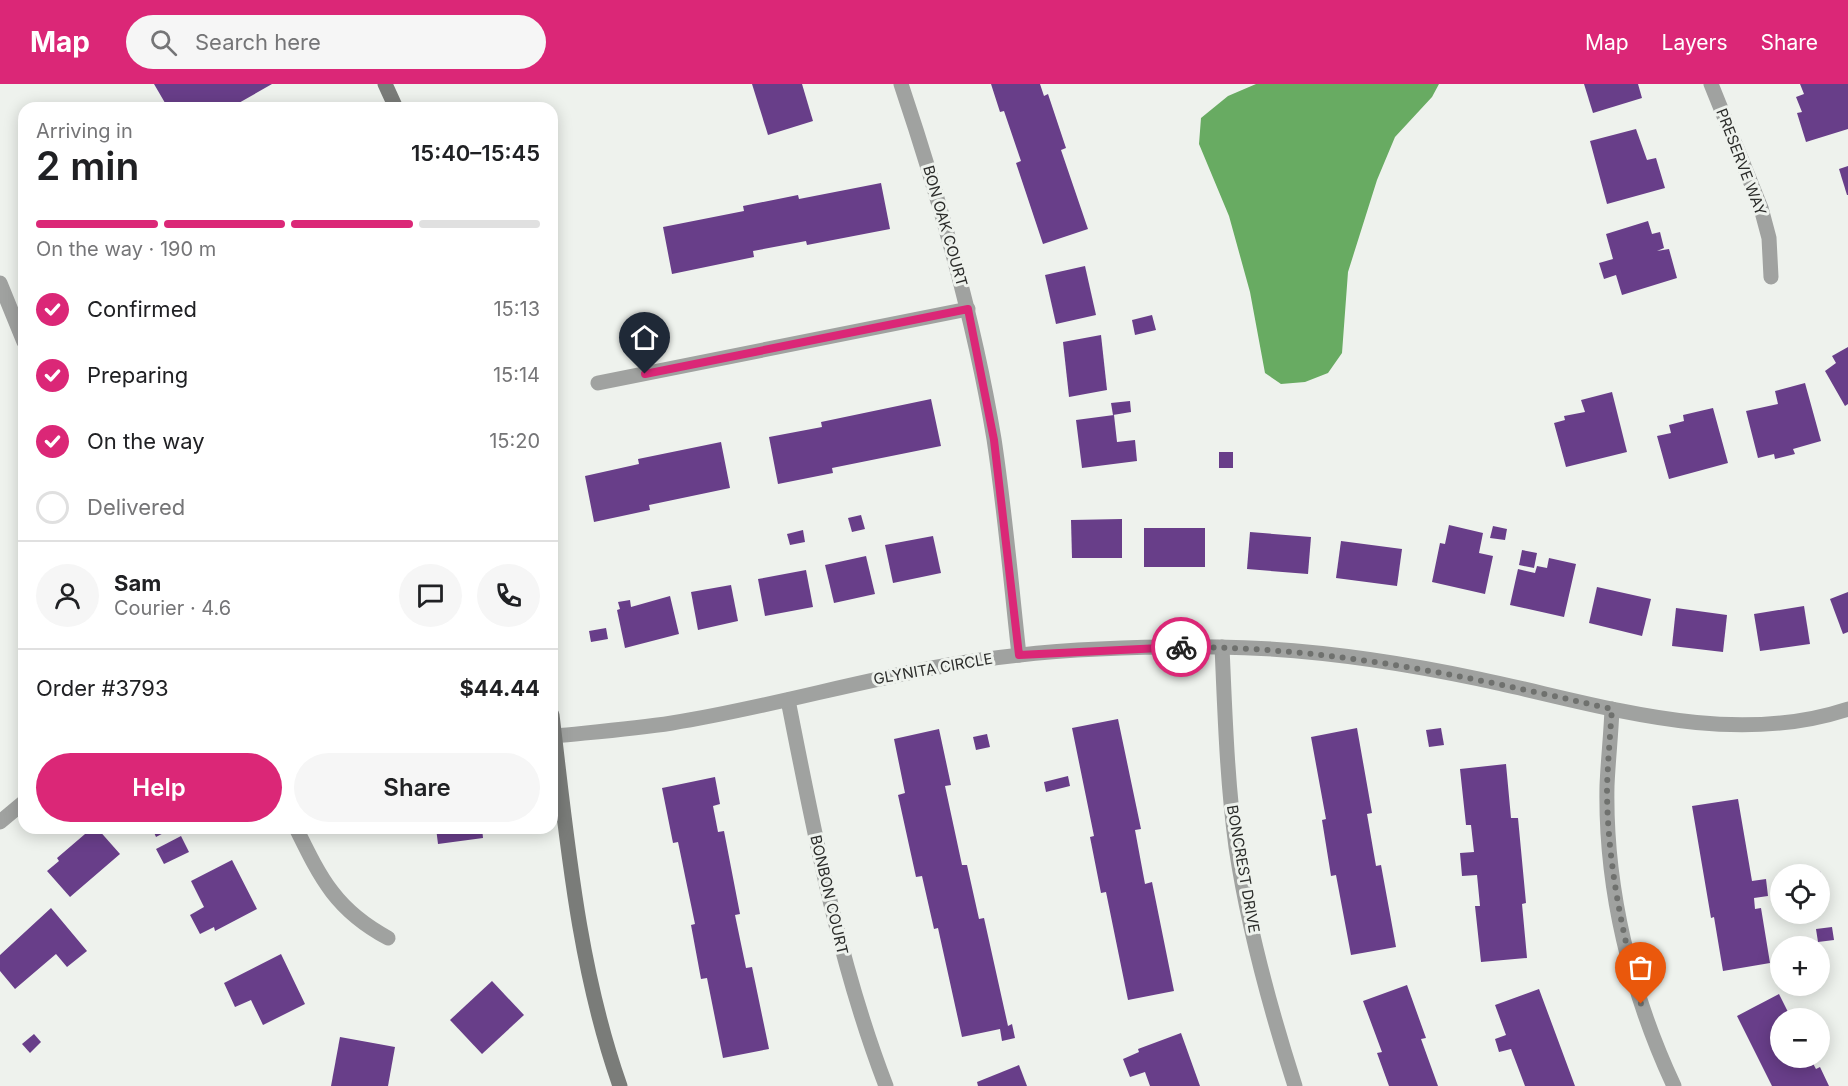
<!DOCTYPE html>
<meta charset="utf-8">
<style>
body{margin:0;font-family:Inter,sans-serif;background:#f6f6f6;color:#202124;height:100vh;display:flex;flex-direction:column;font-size:22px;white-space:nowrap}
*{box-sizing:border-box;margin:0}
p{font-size:20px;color:#757577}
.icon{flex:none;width:33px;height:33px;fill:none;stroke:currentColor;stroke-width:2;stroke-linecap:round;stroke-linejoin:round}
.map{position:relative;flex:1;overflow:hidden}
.drawer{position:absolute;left:18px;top:18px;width:540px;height:732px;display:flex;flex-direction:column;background:#fff;border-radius:18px;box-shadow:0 3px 15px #0003}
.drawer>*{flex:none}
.buttons{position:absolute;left:1770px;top:780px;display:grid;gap:12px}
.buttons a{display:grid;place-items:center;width:60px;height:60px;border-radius:50%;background:#fff;box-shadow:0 3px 15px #0003;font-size:30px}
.pin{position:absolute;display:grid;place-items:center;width:51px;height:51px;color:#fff;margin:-62px -26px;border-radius:50% 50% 50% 0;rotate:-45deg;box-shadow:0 0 6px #0007}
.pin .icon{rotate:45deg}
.courier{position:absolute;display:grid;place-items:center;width:60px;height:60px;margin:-30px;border:4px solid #db2777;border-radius:50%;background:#fff;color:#222;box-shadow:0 2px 8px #0007}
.headline em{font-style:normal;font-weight:600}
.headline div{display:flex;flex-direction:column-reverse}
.headline{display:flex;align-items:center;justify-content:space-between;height:102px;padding:0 18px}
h1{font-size:39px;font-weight:600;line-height:45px}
.bar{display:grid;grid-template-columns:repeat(4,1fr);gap:9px 6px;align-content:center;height:72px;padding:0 18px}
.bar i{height:8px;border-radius:4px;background:#e0e0e0}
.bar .on{background:#db2777}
.bar p{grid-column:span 4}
.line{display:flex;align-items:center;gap:15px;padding:0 18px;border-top:2px solid #e0e0e0}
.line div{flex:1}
.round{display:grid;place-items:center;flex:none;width:63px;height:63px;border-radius:32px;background:#f6f6f6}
ol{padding:0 18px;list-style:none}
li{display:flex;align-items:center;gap:18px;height:66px}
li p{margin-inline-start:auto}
li .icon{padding:6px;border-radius:50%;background:#db2777;color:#fff;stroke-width:4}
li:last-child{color:#757577}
li i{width:33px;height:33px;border:3px solid #e0e0e0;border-radius:50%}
.cta{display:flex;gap:12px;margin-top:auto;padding:12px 18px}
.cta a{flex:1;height:69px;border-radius:36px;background:#db2777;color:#fff;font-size:24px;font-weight:600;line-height:69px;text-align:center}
.cta a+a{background:#f6f6f6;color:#202124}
header{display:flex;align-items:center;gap:36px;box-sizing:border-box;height:84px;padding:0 30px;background:#db2777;color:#fff}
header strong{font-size:28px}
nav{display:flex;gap:33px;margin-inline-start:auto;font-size:21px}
.search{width:420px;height:54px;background:#f6f6f6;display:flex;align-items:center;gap:15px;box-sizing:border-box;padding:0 21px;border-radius:33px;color:#757577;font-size:22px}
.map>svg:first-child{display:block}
.water{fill:#68ab62}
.building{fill:#683e89}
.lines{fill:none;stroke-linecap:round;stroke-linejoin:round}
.minor{stroke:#a0a2a0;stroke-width:15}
.secondary{stroke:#7a7c79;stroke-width:15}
.done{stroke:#6f716e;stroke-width:6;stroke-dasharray:0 10.8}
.route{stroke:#db2777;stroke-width:8}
.labels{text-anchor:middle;stroke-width:6;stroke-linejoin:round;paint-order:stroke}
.street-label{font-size:15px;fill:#2b2c2a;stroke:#eef2ed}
</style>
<header>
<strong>Map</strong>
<div class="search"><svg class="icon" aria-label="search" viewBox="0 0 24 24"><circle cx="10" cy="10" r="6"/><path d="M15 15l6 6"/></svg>Search here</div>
<nav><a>Map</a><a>Layers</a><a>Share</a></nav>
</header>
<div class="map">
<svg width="1848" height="1002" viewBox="0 0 1848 1002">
<rect width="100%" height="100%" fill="#eef2ed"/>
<path class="water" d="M1256,0H1439L1432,13L1395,53L1377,96L1348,188L1342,269L1328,289L1305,298L1281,300L1265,289L1250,208L1229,132L1199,60L1201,34L1228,12Z"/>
<g class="building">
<path d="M154,0H272L237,20L240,24H168Z"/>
<path d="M752,0H802L813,37L768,51Z"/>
<path d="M991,0H1040L1044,12L1048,10L1066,64L1061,66L1088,145L1043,160L1016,79L1021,77L1004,27L1000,28Z"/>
<path d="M1584,0H1638L1642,14L1593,29Z"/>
<path d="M1800,0H1848V45L1806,58L1797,29L1802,28L1796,13L1804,10Z"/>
<path d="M1636,45L1647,76L1656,74L1665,104L1607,120L1590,57Z"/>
<path d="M1848,82V111H1847L1839,85Z"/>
<path d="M881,99L890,145L807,161L806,157L753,167L754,173L672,190L663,143L744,127L743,122L798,111L799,115Z"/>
<path d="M1648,137L1652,150L1660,148L1664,164L1657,167L1669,165L1677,194L1622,211L1616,191L1604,195L1599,179L1613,175L1606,150Z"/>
<path d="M1085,182L1096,231L1056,240L1045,191Z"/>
<path d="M1152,231L1156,246L1135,251L1132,236Z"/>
<path d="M1101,251L1107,306L1069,313L1063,258Z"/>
<path d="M1848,263V320L1845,322L1825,287L1836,279L1832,272Z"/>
<path d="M1805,299L1821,357L1793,365L1795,370L1775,375L1774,370L1758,374L1746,327L1778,320L1775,307Z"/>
<path d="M1612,308L1627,368L1566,383L1554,339L1565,336L1564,332L1585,328L1581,316Z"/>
<path d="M931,315L941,362L832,384L833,389L778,400L769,353L822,343L821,338Z"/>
<path d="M1130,317L1131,328L1113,331L1111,319Z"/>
<path d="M1713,324L1728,379L1669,395L1657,352L1671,349L1669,341L1684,337L1683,331Z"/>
<path d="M1114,331L1117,358L1135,356L1137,377L1082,384L1076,336Z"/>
<path d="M721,358L730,404L649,421L650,426L594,438L585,392L639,380L638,375Z"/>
<rect x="1219" y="368" width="14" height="16"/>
<path d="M861,431L865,445L852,448L848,434Z"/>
<path d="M1122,435V474H1072L1071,436Z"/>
<path d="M1449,441L1483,449L1479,469L1493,472L1485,510L1432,498L1440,459L1445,460Z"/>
<path d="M1493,442L1507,445L1505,456L1490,454Z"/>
<rect x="1144" y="444" width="61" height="39"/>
<path d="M803,446L805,458L790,461L787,450Z"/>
<path d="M1250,448L1311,453L1308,490L1247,485Z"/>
<path d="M933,452L941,489L893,499L885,461Z"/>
<path d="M1341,457L1402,465L1397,502L1336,494Z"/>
<path d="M1522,466L1537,469L1534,484L1519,481Z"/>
<path d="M866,472L875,510L834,519L825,481Z"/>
<path d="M1549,474L1576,480L1564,533L1510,521L1518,485L1535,489L1537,482L1547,484Z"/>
<path d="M806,486L813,523L765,532L758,495Z"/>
<path d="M731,501L738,537L698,546L691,508Z"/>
<path d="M1597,503L1651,515L1642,552L1589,539Z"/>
<path d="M1848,508V548L1843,550L1830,515Z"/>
<path d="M670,512L679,550L625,564L617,526L620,525L618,518L630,516L631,523Z"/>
<path d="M1804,522L1810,560L1760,567L1754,530Z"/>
<path d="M1676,524L1727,531L1723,568L1672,562Z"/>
<path d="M606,544L608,555L591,558L589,547Z"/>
<path d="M1118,635L1141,745L1135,746L1145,800L1152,798L1174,907L1128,916L1106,808L1101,809L1090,753L1094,752L1072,644Z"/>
<path d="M1357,644L1372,729L1367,730L1376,782L1381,781L1396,863L1351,871L1336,791L1331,792L1322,736L1326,735L1311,653Z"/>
<path d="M1441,644L1444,661L1429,663L1426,646Z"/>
<path d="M939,645L951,701L945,702L962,781H967L979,835L984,834L1008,942L1012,940L1015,954L1002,957L1000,945L962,953L938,844L934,845L922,792L916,793L898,711L905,709L894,655Z"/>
<path d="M987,650L990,663L976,666L973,653Z"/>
<path d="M1506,680L1511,734H1518L1526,819L1522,820L1527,874L1481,878L1475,822H1480L1477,791L1462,792L1460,769L1474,768L1471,741H1466L1460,685Z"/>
<path d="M1068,692L1070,702L1046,708L1044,698Z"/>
<path d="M715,693L720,720L713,722L718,748L724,747L740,830L735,831L746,884L752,883L769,965L723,974L707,894L701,895L691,841L695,840L678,758L673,759L662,704Z"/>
<path d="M1738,715L1752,797L1766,795L1768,812L1754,814L1755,825L1761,824L1770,879L1723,887L1714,833L1711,834L1692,722Z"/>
<path d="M92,744H97L120,770L70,813L47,787L59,777L57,774Z"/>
<path d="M152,744H173L156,753Z"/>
<path d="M436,744H482L483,754L438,760Z"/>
<path d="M181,752L189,768L164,780L156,765Z"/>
<path d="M232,776L257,825L215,847L214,843L200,850L190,831L204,823L191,797Z"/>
<path d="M1820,787L1826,815L1820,816Z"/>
<path d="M51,824L87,867L67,883L56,870L15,905L0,887V871Z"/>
<path d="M1832,843L1834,856L1818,858L1816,845Z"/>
<path d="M281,870L305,920L263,941L251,916L235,923L224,899Z"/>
<path d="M492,897L524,931L482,970L450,936Z"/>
<path d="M1407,901L1426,954L1421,955L1438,1002H1389L1377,969L1382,968L1363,917Z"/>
<path d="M1539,905L1575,1002H1525L1511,965L1499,968L1495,955L1506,951L1495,921Z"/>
<path d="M1779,910L1791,934H1780V974H1810L1816,985L1820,983L1829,1002H1772L1737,932Z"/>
<path d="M1181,949L1200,1002H1150L1145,988L1130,993L1123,975L1139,968L1138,965Z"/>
<path d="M34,950L41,958L30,969L22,960Z"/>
<path d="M340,953L395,963L388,1002H331Z"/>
<path d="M1019,981L1027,1002H978L977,998Z"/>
</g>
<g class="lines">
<g class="minor">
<path d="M901,0C940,116 974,234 994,355C1005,427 1011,499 1019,571"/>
<path d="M1711,0L1761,124L1769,154L1771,193"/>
<path d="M0,199L24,258"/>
<path d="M598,299L968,225"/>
<path d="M1222,563C1225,630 1227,697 1236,763C1248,844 1270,924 1295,1002"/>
<path d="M788,616C814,747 838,877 886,1002"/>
<path d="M1612,625C1611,651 1608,677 1607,702C1605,805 1631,910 1674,1002"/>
<path d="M555,652C594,648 633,645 672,639C766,624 856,597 949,581C1038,565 1129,562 1218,563C1306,564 1394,577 1479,595C1599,620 1727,665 1848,625"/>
<path d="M0,738L24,718"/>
<path d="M296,744C321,795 336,826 388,854"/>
</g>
<g class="secondary">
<path d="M385,0L396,24"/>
<path d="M552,631C567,755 578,883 620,1002"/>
</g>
</g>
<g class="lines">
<path class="done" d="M1181,563C1333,563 1465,592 1612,625C1610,651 1608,677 1607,703C1607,777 1622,848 1641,920"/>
<path class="route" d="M645,290L968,225L994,356L1019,571L1181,563"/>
</g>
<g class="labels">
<g class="street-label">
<text transform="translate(1741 78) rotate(69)" y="5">PRESERVE WAY</text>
<text transform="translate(945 142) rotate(74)" y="5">BON OAK COURT</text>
<text transform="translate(933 585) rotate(-10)" y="5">GLYNITA CIRCLE</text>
<text transform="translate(1243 785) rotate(80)" y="5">BONCREST DRIVE</text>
<text transform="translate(829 811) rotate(77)" y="5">BONBON COURT</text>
</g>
</g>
</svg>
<div class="buttons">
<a><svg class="icon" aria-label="locate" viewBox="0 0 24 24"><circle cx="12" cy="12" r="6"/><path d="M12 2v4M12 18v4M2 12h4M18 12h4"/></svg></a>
<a>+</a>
<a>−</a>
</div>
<div class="pin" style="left:1641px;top:920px;background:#ea580c"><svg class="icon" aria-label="bag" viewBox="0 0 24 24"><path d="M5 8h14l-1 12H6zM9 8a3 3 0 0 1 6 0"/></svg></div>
<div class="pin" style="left:645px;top:290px;background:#1f2937"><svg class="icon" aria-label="home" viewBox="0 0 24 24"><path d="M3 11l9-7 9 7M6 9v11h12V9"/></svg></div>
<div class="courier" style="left:1181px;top:563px"><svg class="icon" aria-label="bike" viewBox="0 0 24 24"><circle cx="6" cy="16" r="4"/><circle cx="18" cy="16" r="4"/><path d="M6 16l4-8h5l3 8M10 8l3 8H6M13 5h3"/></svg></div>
<section class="drawer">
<div class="headline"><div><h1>2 min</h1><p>Arriving in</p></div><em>15:40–15:45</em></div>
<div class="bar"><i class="on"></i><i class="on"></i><i class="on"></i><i></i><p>On the way · 190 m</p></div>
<ol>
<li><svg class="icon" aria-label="check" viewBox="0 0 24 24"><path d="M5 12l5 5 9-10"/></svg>Confirmed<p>15:13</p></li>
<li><svg class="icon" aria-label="check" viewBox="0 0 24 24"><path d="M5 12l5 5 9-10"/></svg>Preparing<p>15:14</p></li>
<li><svg class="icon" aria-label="check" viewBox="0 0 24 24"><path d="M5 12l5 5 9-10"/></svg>On the way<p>15:20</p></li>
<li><i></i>Delivered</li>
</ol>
<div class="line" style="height:108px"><a class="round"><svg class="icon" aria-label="person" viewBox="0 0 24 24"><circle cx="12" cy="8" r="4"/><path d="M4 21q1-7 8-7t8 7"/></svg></a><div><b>Sam</b><p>Courier · 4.6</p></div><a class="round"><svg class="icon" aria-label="chat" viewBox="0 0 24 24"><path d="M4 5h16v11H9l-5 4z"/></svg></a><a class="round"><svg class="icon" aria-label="phone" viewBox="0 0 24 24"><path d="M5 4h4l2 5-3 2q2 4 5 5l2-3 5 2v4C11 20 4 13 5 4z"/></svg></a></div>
<div class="line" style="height:78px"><div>Order #3793</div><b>$44.44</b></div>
<div class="cta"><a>Help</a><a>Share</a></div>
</section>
</div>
